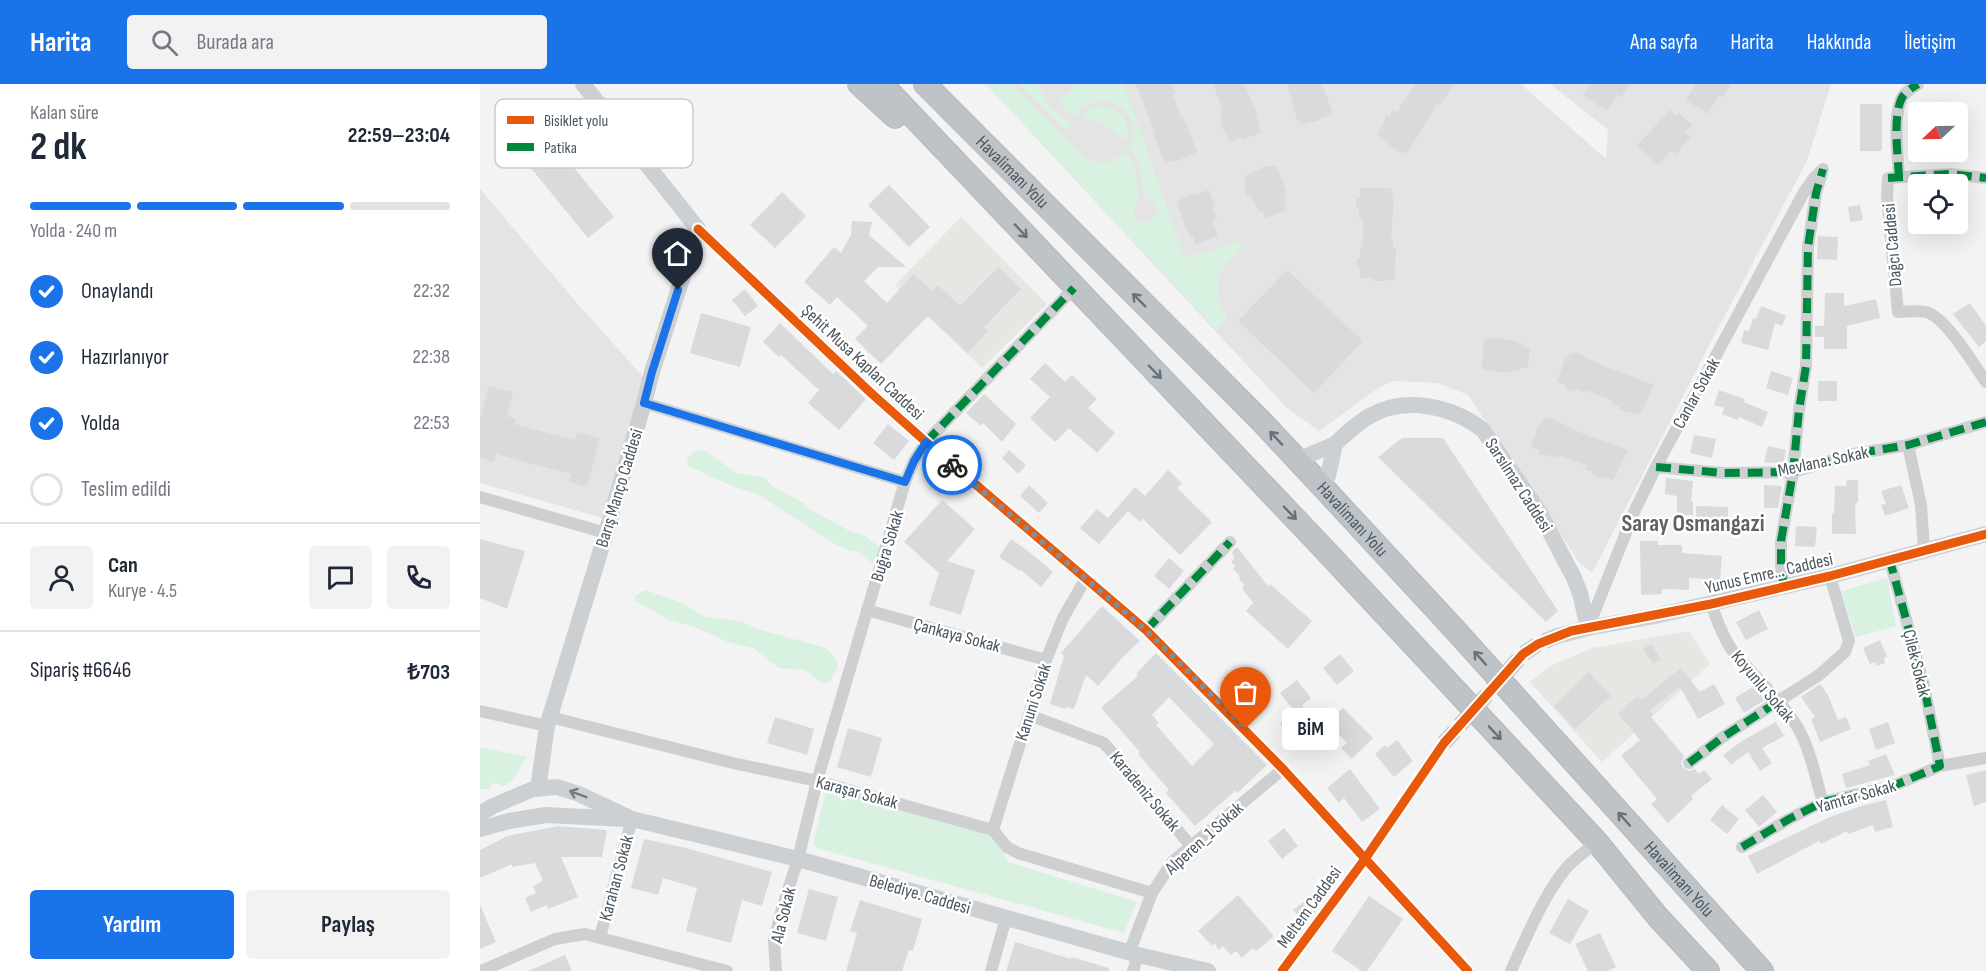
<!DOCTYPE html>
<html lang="tr">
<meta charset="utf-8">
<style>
body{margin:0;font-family:"Sofia Sans Condensed",sans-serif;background:#f2f2f3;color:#1f2937;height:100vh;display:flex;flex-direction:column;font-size:22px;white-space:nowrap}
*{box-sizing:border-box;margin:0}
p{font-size:20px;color:#747a83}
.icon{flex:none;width:33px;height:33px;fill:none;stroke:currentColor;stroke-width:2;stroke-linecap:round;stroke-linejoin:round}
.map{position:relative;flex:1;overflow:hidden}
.panel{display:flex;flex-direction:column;background:#fff;width:480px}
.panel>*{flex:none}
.needle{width:39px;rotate:248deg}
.buttons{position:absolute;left:1428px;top:18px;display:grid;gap:12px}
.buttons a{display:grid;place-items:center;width:60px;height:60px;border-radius:6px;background:#fff;box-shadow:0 6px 24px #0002;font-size:30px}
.pin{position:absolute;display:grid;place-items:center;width:51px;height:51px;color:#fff;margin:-62px -26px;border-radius:50% 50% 50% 0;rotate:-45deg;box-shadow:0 0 6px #0007}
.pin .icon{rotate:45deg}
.courier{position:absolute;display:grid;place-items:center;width:60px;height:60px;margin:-30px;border:4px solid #1a73e8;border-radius:50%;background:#fff;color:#222;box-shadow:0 2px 8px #0007}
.bubble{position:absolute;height:42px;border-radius:6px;background:#fff;box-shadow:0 6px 24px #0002;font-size:20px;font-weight:700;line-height:42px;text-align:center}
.summary em{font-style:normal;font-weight:700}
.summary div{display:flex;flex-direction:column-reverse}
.summary{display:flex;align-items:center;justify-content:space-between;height:102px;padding:0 30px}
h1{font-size:39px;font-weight:700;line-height:45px}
.bar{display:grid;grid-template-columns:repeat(4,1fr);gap:9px 6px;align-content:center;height:72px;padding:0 30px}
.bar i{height:8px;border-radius:4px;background:#e0e1e3}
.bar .current{background:#1a73e8}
.bar p{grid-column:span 4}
.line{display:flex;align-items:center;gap:15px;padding:0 30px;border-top:2px solid #e0e1e3}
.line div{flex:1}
.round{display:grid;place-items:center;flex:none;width:63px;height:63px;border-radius:6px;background:#f2f2f3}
ol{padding:0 30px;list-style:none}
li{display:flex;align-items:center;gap:18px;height:66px}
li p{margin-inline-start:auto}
li .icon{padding:6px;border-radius:50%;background:#1a73e8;color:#fff;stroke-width:4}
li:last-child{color:#747a83}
li i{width:33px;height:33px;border:3px solid #e0e1e3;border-radius:50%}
.cta{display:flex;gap:12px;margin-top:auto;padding:12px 30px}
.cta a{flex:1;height:69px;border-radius:6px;background:#1a73e8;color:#fff;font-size:24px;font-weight:700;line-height:69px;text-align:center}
.cta a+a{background:#f2f2f3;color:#1f2937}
header{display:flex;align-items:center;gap:36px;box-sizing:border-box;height:84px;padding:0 30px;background:#1a73e8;color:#fff}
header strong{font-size:28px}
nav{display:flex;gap:33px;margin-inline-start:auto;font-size:21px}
.search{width:420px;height:54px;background:#f2f2f3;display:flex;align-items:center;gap:15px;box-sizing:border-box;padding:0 21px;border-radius:6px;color:#747a83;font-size:22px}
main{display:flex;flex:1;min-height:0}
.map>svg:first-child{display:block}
.commercial{fill:#e7e6e2}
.education{fill:#e5e4e5}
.green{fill:#d9f1e1}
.building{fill:#d9dadb;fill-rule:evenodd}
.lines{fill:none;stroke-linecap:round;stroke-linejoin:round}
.secondary-tunnel{stroke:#c9ccce;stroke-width:16;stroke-dasharray:16 8;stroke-linecap:butt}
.highway-casing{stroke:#b8bdc2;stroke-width:24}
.street{stroke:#cdcfd1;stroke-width:12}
.secondary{stroke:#cdd0d3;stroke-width:16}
.highway{stroke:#bec3c8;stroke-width:21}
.quiet{stroke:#00873e;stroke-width:8;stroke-dasharray:15 8;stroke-linecap:butt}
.cycleway-casing{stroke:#fff;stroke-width:13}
.cycleway{stroke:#e8590c;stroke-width:9}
.oneway{stroke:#67717a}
.oneway2{stroke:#717b82}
.done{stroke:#858d93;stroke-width:6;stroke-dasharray:0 10.8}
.route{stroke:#1a73e8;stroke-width:8}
.labels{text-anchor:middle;stroke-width:5;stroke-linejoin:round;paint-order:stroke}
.street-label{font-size:18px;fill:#4a5660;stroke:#fff}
.district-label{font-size:24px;font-weight:bold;fill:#5f6367;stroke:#fff}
.key{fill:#fff;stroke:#c9cccf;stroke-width:1.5}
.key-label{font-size:16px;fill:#4a5660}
</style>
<header>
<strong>Harita</strong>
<div class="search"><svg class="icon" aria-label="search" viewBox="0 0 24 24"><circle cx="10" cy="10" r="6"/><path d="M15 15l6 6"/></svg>Burada ara</div>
<nav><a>Ana sayfa</a><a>Harita</a><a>Hakkında</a><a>İletişim</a></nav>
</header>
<main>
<section class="panel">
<div class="summary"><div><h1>2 dk</h1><p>Kalan süre</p></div><em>22:59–23:04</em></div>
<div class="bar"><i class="current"></i><i class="current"></i><i class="current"></i><i></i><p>Yolda · 240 m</p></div>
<ol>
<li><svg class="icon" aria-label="check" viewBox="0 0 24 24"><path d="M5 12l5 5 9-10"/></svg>Onaylandı<p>22:32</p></li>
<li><svg class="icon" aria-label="check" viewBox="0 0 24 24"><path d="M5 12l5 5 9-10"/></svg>Hazırlanıyor<p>22:38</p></li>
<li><svg class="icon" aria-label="check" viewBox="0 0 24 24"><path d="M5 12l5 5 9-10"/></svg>Yolda<p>22:53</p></li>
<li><i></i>Teslim edildi</li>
</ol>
<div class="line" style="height:108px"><a class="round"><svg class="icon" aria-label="person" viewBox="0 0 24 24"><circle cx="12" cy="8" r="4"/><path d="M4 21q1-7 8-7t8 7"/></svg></a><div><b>Can</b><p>Kurye · 4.5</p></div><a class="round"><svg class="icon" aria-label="chat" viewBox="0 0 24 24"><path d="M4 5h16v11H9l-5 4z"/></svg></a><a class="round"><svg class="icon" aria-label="phone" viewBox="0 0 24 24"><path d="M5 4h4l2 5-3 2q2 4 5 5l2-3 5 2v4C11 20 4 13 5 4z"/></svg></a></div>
<div class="line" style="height:78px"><div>Sipariş #6646</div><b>₺703</b></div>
<div class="cta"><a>Yardım</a><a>Paylaş</a></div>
</section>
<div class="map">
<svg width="1506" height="887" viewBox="0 0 1506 887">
<rect width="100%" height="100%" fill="#f3f3f3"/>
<g class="commercial">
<path d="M481,133L567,220L502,284L415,201Z"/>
<path d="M1209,547L1230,580L1122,678L1050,598L1068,583L1112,564Z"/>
</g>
<g class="education">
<path d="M506,0H1041L1126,75L1128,46L1070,0H1351L1327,77L1234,252L1112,489L1099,478L988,311L958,299L914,297L900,303L839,347L806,323Z"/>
<path d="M0,105L97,219L165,295L122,434L0,399Z"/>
</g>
<g class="green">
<path d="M506,0H532L600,70C617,84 629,81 646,68C655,79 658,97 658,111C657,124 648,126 660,139C680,140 684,118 665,114L658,75L650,62C666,24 619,0 595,31L591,30L578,18V16L590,9L593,0H643L705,174L757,158L761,166C733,190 732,202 747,234L737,245L707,215Z"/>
<path d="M539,0H558C564,17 575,31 592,38L586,47Z"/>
<path d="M617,22C638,23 651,34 647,57L621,39L601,33L606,27Z"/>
<path d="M218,366L225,367L257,389L285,394L292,402L324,419L331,426L368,446L385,452L405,467L396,482L378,467H371L358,462L277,410L249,401L208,382L207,376L212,369Z"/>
<path d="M1407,494L1416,542L1376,553L1361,507Z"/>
<path d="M165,506L202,519L225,533L261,537L281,546L346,564L357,576V584L350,597L344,600L325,586L299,584L273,564L248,558L217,544L189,536L155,517V512Z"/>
<path d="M0,663L47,673L33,695L22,703L20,700L12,699L10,705H0Z"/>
<path d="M349,694L518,749L523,753L526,773L529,778L657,818L644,849L337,764L333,760Z"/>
</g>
<g class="building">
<path d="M656,0H692L696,10L693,11L701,34L703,33L705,39H706L717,68L695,78L694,76L686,79L685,75L683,76L674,50L675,49Z"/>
<path d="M733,0H764L776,27L781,48L763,56L762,53L750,58L740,39L743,38L740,28L743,27Z"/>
<path d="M807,0H842L853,30L839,35L840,36L822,41L821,37L818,38Z"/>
<path d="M935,0H974L960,21L958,19L926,70L920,66L919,68L897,51L907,31L909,33L913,26L917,28Z"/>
<path d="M1110,0H1150L1141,13L1137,11L1127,27L1103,11Z"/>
<path d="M1216,0H1251L1243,13L1239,11L1228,30L1206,16Z"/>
<rect x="1380" y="20" width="22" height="47"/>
<path d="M1190,26L1197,32L1199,29L1212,41L1205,48L1211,53L1196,70L1191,66L1178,81L1157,62Z"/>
<path d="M72,57L134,133L108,154L46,78Z"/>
<path d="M788,81L789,83L796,81L807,109L804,110L807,119L804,120L806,126L785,134L782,127L779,128L776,120H774L770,111L767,112L764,102L767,101L764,93Z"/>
<path d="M409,101L450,143L429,163L388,121Z"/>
<path d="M895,103L912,105V110H914L911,157H913V164H916L915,191L914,196L907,195V197H893L894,194H880V184H877V174H880V163H882L883,143L882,135L879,134V124H876L877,114H880V104H895Z"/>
<path d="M729,106L735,123L733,124L737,135L732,136L738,152L715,160L713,152L710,153L707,145L706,146L697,117L713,109V111Z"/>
<path d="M302,108L326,132L295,164L270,141Z"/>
<path d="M1380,121L1383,136L1370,138L1368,123Z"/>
<path d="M372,137L392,138L389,151L426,183H398L384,197L407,219L433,190L453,207L458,201L480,222L518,183L541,205L504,243L508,247L488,269L448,232L401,280L375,255L388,242L357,213L350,221L324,198L354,163L361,169L371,151Z"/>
<path d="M1338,152L1358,153L1357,176L1337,175Z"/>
<path d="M807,186L883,257L834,309L758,237Z"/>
<path d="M265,205L278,222L265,232L252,216Z"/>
<path d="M1345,209H1364V222L1396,215L1400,234L1367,242V265H1344V253H1335V242H1344Z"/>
<path d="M1490,219L1506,242V257L1499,263L1473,230Z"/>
<path d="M1281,222L1306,232L1302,242L1295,239L1288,266L1261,259L1264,246L1269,247L1273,234L1276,235Z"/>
<path d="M221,229L271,243L260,283L210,269Z"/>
<path d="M300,239L353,290L356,287L386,315L359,346L328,319L339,306L301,271L299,273L283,258Z"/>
<path d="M1011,253L1036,257V259L1043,260V263L1050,264L1048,284H1039V287L1033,286L1032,289L1002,286L1003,261H1004L1005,254L1010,255Z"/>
<path d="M1095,268L1118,279V280L1174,301L1160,331L1139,326L1140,323L1132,320L1133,317L1121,312L1106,306L1105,309L1096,305L1094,308L1085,304L1086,301L1077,298L1085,274L1088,275L1090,269L1094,270Z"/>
<path d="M565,279L585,298L592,291L617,315L608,324L635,349L617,369L589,344L575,358L550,334L570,313L550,295Z"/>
<path d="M1291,287L1313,294L1308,311L1286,304Z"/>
<rect x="1338" y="297" width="19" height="20"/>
<path d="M9,302L33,308L27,332L36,335L34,340L95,356L97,348L120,354L107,403L89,398L91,390L16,370L14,378L0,374V336Z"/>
<path d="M1239,306L1265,315L1264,318L1288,328L1282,343L1259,333L1258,336L1242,330L1244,324L1234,321Z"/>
<path d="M504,310L536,340L522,358L503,339L501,342L486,329Z"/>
<path d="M1068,333L1092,344L1091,345L1148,366L1133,396L1124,392L1123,395L1112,390L1113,388L1105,385L1107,382L1080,371L1078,374L1069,370L1068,373L1058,369L1059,366L1051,363L1059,339L1061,340L1064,334L1068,335Z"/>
<path d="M408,340L429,357L414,376L393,359Z"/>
<path d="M1214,351L1236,355L1232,374L1210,369Z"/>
<path d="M922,354H963L1078,527L1066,538L898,373Z"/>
<path d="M1288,362L1306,366L1303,380L1284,378Z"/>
<path d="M529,366L546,381L538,390L522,374Z"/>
<path d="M688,386L702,399L697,404L732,438L700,471L663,435L660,438L648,427L619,460L600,444L617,425L628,434L655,403L665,412Z"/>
<path d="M1186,394L1213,397L1211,417H1213V431H1197V412L1185,410Z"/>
<path d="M1367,396H1378V419H1375L1376,450H1352V429H1354L1355,402H1366Z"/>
<path d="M549,401L568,419L559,429L540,412Z"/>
<path d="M1284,401L1302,402L1298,424H1284Z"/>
<path d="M1421,401L1429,424L1405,432L1401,421L1406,420L1401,407Z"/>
<path d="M462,416L495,445L467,477L495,486L481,531L449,521L459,489L424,458Z"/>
<path d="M1216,422L1248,423V441L1216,439Z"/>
<path d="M1316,442L1337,443L1335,463L1315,462Z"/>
<path d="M0,455L45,467L27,525L0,514Z"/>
<path d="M531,455L552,470L573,488L561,503L541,486L540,487L519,473Z"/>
<path d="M1160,457H1178V461H1202V469L1242,472L1240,496L1209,494V506L1182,505V510L1161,511Z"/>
<path d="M757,463L788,502L790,500L832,537L808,565L766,527L773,519L762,504L764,501L759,495L760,492L753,485L755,482L751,478L754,474L752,468Z"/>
<path d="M689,474L704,487L689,505L674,492Z"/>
<path d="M622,522L660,557L643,573L618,602L606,591L594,625L586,623L585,625L570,620L584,572L581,569Z"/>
<path d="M1279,526L1288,545L1266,556L1256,538Z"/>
<path d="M1400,556L1407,573L1404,574L1405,579L1397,582L1395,578L1390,580L1383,564Z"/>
<path d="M1171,560L1181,575L1173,580L1163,565Z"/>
<path d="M676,569L787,681L757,709L755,707L715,742L686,709L689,706L658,670L660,668L621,624L658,592L656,590ZM689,613L734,660L712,682L676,641L679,639L672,631Z"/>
<path d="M860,570L874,587L857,601L843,584Z"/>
<path d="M1201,584L1220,608L1234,600L1245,620L1218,635L1200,603L1170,626L1173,631L1171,633L1204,672L1201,679L1203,684L1209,687L1215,685L1219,690L1224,686L1232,695L1211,712L1213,715L1188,739L1171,720L1177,715L1141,672L1160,656L1138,629L1158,612L1161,616Z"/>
<path d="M1109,588L1131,612L1095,645L1074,622Z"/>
<path d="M817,596L831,614L822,621L838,645L832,650L830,647L813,658L800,639L816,629L800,609Z"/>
<path d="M1340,600L1348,611L1358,636L1366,633L1371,645L1340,658L1331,635L1335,633L1321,613Z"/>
<path d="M1274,602L1286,615L1264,629L1255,614Z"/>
<path d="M863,624L893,654L872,675L861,664L867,659L848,638Z"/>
<path d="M295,633L334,645L327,671L287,659Z"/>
<path d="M1296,638L1304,652L1282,664L1292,679L1280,687L1268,668L1251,681L1243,671L1262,657Z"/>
<path d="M1408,638L1415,659L1396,666L1389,645Z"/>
<path d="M368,644L402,654L391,693L357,683Z"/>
<path d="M917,656L933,677L914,693L895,670L905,661L907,664Z"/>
<path d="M1406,670L1415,691L1366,704L1362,690L1390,681L1388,677Z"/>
<path d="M870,685L900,725L882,738L864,714L859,719L847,704Z"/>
<path d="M1506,686V718L1494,722L1486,691Z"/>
<path d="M1283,711L1297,728L1279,743L1265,726Z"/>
<path d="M1406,716L1413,743L1395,748L1393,741L1368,750L1367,747L1341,760L1339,757L1277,790L1268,772L1350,733L1381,722Z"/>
<path d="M1242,721L1259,735L1247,750L1230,736Z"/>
<path d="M78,742L127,746L122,773H81L98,813L68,825L67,821L51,828L45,814L56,809L53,802L63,797L55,779L32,783V780L0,794V766L27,752Z"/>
<path d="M804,744L818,762L802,775L788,757Z"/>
<path d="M164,755L206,764L292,788L282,822L262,816L251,859L206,847L217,804L183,794L178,811L151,804Z"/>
<path d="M329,805L358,813L346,857L317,849Z"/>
<path d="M758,811L794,852L776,867L773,864L762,874L756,867L751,871L743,862L739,866L734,859L732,862L718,847Z"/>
<path d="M889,812L923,835L887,887H882L852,867Z"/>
<path d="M1088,815L1109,827L1090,860L1069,849Z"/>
<path d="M380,816L442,835L433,867L429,866L422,887H366L377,849L370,847Z"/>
<path d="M826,816L836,828L826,841L813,826Z"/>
<path d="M0,821L16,858L0,865Z"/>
<path d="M1120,849L1136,883L1128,887H1108L1095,860Z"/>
<path d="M535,858L591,875V873L629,884V887H526Z"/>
<path d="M85,871L92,887H48Z"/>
</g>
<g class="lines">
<path class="secondary-tunnel" d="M964,659L1043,570L1058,560L1077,552"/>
<defs>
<g id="highway">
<path d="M379,0L415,33"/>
<path d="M402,0L844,465L1117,758L1177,832L1228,887"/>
<path id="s1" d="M445,0L781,337L840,400L977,548L1282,887"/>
</g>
</defs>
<use href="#highway" class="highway-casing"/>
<g class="street">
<path d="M1419,93C1418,73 1412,29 1423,12C1427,7 1433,3 1438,0"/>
<path d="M1506,94L1470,90L1408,94L1407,112L1418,228C1426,228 1437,226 1446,228C1465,232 1494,281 1506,298"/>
<path d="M218,145L391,309L446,358L666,546L803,685L988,887"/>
<path d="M164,319L425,398"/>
<path d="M1428,361L1441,421L1444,465"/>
<path d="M1176,383L1243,389L1313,388L1374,370L1428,361L1506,338"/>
<path d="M0,413L126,449"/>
<path d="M1410,477L1443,597L1460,682"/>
<path d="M1304,503L1301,481V457L1313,388L1319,326L1326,282L1328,163L1336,109L1342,89"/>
<path d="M1231,520C1237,536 1242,552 1252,566C1274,593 1300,614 1318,644C1331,667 1335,693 1343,718"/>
<path d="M387,526L566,576"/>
<path d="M1108,544L1155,426L1176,383L1324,108L1334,94L1343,85"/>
<path d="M666,546L750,458"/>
<path d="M0,627L67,642"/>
<path d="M549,631L624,659L711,762"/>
<path d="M70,633L253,679L337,697L513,746L527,763L538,769L672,809"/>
<path d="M1209,679L1243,653L1339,591L1365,568L1369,557L1350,492"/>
<path d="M513,746L566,576L583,534L606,494"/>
<path d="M1262,763L1309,735L1343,718L1413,702L1460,682L1506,674"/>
<path d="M120,853L152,735"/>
<path d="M649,869L672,809L693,777L803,685"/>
<path d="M1,887L75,855L105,850L247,887"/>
<path d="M296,887L294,857L301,828L318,775L337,697L425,398L434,377L446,358L594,204"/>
<path d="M511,887L526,834"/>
<path d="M653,887L658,871"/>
<path d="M802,887L885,775L964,659"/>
<path d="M1031,887C1045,856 1067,803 1091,779C1099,772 1108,765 1117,758"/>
</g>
<g class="secondary">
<path d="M855,360C865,351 876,340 888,333C924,311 972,322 1003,346L1060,429L1094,494L1100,509L1108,544"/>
<path d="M817,376L855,360L848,392L840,400"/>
<path d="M1077,552L1108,544L1175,532L1350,492L1506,450"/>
<path d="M58,705L67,642L126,449L164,319L172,288L218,145L103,0"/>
<path d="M0,730L13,722L53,705L77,703L99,710L152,735L318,775L658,871L728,887"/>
<path d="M0,745L29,737L66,731L145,735"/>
</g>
<use href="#highway" class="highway"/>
<g class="quiet">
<path d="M1419,93C1418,73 1412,29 1423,12C1427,7 1433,3 1438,0"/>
<path d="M1408,94L1470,90L1506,94"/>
<path d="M446,358L594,204"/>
<path d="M1176,383L1243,389L1313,388L1374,370L1428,361L1506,338"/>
<path d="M1304,503L1301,481V457L1313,388L1319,326L1326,282L1328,163L1336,109L1343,85"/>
<path d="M666,546L750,458"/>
<path d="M1209,679L1243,653L1299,617"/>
<path d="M1262,763L1309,735L1343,718L1413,702L1460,682L1443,597L1410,477"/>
</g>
<defs>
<g id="cycleway">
<path d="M218,145L391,309L446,358L666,546L803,685L988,887"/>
<path d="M802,887L885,775L964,659L1043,570L1058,560L1091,547L1231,520L1350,492L1506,450"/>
</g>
</defs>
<use href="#cycleway" class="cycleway-casing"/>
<use href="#cycleway" class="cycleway"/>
</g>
<defs><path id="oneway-shaft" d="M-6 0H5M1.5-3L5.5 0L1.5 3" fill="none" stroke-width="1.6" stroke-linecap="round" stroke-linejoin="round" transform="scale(1.5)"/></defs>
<g class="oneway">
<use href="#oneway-shaft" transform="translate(541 147) rotate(47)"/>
<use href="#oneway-shaft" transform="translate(659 216) rotate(-135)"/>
<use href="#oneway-shaft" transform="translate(675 288) rotate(46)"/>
<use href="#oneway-shaft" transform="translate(796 354) rotate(-133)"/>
<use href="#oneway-shaft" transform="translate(810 429) rotate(46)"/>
<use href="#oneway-shaft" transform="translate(1000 574) rotate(-132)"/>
<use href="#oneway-shaft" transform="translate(1015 649) rotate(47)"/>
<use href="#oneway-shaft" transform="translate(1144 735) rotate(-132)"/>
</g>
<use class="oneway2" href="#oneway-shaft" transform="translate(98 710) rotate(-159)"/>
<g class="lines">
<path class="done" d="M472,381L666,546L766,645"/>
<path class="route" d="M198,206L172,288L164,319L425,398L434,377L446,358L472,381"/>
</g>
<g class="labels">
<g class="street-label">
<text dy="6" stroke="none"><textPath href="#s1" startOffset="124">Havalimanı Yolu</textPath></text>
<text transform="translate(1412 161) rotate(-95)" y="6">Dağcı Caddesi</text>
<text transform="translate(383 278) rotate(43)" y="6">Şehit Musa Kaplan Caddesi</text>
<text transform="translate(1216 309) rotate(-61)" y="6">Canlar Sokak</text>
<text transform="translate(1343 377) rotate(-12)" y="6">Mevlana. Sokak</text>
<text transform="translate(1039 401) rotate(57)" y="6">Sarsılmaz Caddesi</text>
<text transform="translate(139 404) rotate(-73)" y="6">Barış Manço Caddesi</text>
<text dy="6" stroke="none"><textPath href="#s1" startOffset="610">Havalimanı Yolu</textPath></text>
<text transform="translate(407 462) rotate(-73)" y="6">Buğra Sokak</text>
<text transform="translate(1289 489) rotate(-13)" y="6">Yunus Emre... Caddesi</text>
<text transform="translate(477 551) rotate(15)" y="6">Çankaya Sokak</text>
<text transform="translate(1437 579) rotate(76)" y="6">Çilek Sokak</text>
<text transform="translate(1283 602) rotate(50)" y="6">Koyunlu Sokak</text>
<text transform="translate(553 618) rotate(-72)" y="6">Kanuni Sokak</text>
<text transform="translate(665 707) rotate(50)" y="6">Karadeniz Sokak</text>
<text transform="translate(377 708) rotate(15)" y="6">Karaşar Sokak</text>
<text transform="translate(1376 712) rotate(-16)" y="6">Yamtar Sokak</text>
<text transform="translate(724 754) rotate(-42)" y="6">Alperen_1 Sokak</text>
<text transform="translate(136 794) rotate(-75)" y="6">Karahan Sokak</text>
<text dy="6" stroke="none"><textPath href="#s1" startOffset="1096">Havalimanı Yolu</textPath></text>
<text transform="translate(440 810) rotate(16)" y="6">Belediye. Caddesi</text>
<text transform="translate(829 823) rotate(-54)" y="6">Meltem Caddesi</text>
<text transform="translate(303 831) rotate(-76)" y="6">Ala Sokak</text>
</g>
<g class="district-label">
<text x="1213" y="447">Saray Osmangazi</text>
</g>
</g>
<rect x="15" y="15" width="198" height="69" rx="9" class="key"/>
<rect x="27" y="32" width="27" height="8" fill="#e8590c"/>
<rect x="27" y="59" width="27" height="8" fill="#00873e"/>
<g class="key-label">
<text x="64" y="42">Bisiklet yolu</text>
<text x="64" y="69">Patika</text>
</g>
</svg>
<div class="buttons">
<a><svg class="needle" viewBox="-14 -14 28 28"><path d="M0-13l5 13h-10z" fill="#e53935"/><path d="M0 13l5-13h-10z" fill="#747a83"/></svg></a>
<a><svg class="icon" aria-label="locate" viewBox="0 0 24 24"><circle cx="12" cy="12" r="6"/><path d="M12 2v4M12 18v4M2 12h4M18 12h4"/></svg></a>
</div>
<div class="pin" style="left:766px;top:645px;background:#ea580c"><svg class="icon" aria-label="bag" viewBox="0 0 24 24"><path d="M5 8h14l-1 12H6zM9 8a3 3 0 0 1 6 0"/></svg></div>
<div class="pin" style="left:198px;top:206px;background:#1f2937"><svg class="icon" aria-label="home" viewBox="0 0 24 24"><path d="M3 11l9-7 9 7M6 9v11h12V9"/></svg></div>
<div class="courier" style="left:472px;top:381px"><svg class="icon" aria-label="bike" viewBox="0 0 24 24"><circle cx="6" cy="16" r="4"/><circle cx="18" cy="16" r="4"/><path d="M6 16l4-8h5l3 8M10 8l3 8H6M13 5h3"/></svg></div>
<div class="bubble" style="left:802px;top:624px;width:57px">BİM</div>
</div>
</main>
